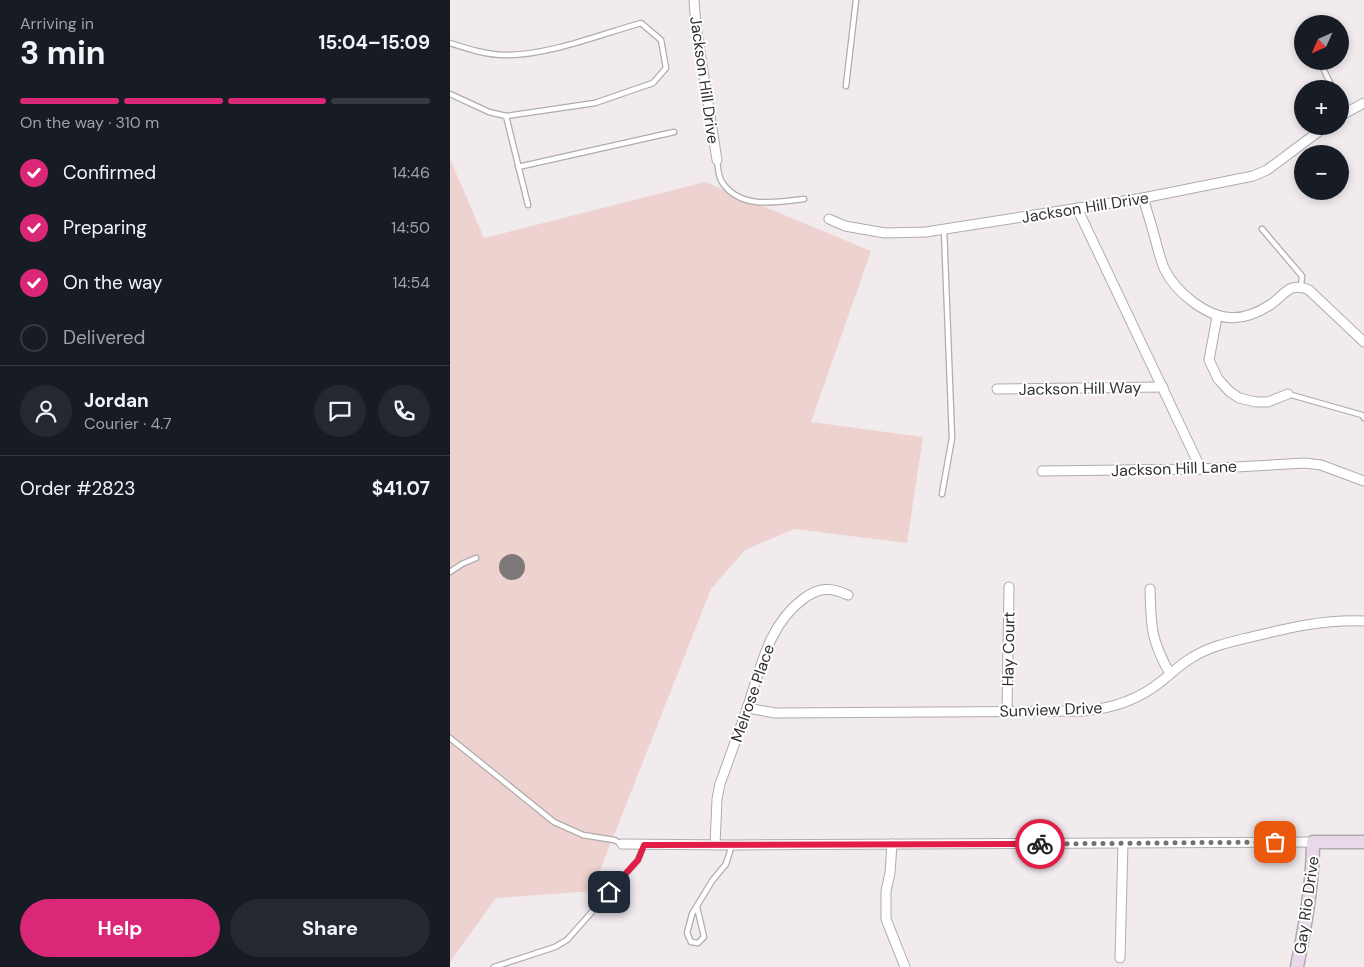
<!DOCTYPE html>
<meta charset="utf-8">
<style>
body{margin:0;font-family:"DM Sans",sans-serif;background:#242831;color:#f1f3f6;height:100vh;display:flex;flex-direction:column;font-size:19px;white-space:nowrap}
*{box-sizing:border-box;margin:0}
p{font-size:16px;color:#9ea1a6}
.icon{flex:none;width:28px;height:28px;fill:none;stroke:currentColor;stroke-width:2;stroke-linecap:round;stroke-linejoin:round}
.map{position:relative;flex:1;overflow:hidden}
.panel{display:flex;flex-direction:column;background:#171b24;width:450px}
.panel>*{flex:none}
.needle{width:32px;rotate:225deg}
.buttons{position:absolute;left:844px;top:15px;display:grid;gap:10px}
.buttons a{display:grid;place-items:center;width:55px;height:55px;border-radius:50%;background:#171b24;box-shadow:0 2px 8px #0003;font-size:25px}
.pin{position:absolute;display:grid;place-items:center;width:42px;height:42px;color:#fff;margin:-21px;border-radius:10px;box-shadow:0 2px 8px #0006}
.courier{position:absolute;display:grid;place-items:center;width:50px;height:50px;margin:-25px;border:4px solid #e11d48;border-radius:50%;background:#fff;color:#222;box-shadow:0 1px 6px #0007}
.head em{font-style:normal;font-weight:700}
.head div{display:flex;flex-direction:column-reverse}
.head{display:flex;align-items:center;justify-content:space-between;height:85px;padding:0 20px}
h1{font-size:32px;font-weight:700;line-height:38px}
.bar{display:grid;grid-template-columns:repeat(4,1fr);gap:8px 5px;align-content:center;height:60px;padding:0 20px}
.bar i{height:6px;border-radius:4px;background:#363941}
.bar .selected{background:#db2777}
.bar p{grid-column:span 4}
.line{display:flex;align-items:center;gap:12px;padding:0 20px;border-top:1px solid #363941}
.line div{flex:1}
.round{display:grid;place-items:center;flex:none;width:52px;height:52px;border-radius:26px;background:#242831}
ol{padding:0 20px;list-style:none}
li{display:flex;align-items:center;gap:15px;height:55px}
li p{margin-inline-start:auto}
li .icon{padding:5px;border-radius:50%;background:#db2777;color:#fff;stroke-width:4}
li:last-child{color:#9ea1a6}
li i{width:28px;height:28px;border:2px solid #363941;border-radius:50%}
.primary-button{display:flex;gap:10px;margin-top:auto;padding:10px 20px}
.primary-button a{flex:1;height:58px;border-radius:30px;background:#db2777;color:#fff;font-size:20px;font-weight:700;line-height:58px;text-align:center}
.primary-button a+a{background:#242831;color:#f1f3f6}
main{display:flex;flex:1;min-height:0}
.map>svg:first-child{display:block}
.green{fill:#eed2cf}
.building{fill:#7f787a}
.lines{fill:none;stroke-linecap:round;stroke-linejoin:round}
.lane-casing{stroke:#b0abae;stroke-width:7}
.street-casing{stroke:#b0abae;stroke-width:11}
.secondary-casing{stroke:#b0abae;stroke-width:15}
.lane{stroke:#fff;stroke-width:4.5}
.street{stroke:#fff;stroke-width:9}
.secondary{stroke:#e9d7ea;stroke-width:12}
.done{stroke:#757173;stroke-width:5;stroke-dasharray:0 9}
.route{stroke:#e11d48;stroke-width:6}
.labels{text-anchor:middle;stroke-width:4;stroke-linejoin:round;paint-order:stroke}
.street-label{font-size:16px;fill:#323031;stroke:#fff}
</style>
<main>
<section class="panel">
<div class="head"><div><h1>3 min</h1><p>Arriving in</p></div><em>15:04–15:09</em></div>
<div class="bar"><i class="selected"></i><i class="selected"></i><i class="selected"></i><i></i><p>On the way · 310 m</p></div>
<ol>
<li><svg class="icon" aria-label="check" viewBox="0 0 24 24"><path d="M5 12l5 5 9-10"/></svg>Confirmed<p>14:46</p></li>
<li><svg class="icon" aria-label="check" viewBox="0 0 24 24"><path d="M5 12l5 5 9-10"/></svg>Preparing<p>14:50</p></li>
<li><svg class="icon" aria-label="check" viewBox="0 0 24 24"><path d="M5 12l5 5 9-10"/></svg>On the way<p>14:54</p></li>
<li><i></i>Delivered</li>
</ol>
<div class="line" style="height:90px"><a class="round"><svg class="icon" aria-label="person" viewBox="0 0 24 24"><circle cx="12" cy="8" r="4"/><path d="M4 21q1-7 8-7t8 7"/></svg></a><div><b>Jordan</b><p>Courier · 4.7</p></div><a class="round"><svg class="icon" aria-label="chat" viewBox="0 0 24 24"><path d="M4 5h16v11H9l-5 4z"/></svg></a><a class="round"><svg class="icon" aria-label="phone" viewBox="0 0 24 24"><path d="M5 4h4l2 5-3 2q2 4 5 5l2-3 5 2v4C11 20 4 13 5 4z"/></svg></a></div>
<div class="line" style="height:65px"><div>Order #2823</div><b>$41.07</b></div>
<div class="primary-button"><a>Help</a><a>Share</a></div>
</section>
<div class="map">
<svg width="914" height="967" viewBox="0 0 914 967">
<rect width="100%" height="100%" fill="#f1ebee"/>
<path class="green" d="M0,159L34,238L255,182L421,251L361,422L473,437L457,543L344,529L295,550L261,589L142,891L46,898L0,962Z"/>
<circle class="building" cx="62" cy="567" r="13"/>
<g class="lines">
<defs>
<g id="lane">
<path d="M0,43C18,49 37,55 56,55C99,55 149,35 191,23L211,40L216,68L203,83L145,103L56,116"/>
<path d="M849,45L852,48"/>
<path d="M868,61L872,66L883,89"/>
<path d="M396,86L406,0"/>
<path d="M0,94L39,112L56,116L78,205"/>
<path d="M890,103L895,113"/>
<path d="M267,160C268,167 268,176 272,182C290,210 327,202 354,199"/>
<path d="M68,167L224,132"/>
<path d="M812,229L852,276L851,286"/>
<path d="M838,394L912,415L914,418"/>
<path d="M492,494L502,438L494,229"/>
<path d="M0,572L12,564L26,558"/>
<path d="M0,738L104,822L133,835L164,840L172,844"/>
<path d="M247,907L254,937L248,943L241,942L237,933L242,914L262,881L276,864L282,845"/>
<path d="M44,967L105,947L117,940L188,860L194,845"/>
</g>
<g id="street">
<path d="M244,0L246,26L267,160"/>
<path d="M890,116L914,103"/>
<path d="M693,198C698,214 703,230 707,246C709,253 711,261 714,268C720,281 731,293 743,302C770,322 792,323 820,305C835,295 839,281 859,290L914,342"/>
<path d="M627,208L751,469"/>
<path d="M379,219L395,226L435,233L476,232L693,198L803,176L817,170L876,126"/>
<path d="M767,317L759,360L768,379L779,391L789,398L806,402H818L838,394"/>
<path d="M547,389L713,387"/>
<path d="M592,471L751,469L855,463L871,465L914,481"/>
<path d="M700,589C701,628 701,640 720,674"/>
<path d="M297,708L325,713L632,711C662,709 689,700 713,680C723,672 732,663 743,657C761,646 781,642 801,637C838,628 875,619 914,621"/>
<path d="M557,711L559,587"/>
<path d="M172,844L282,845L863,842"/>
<path d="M442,844L440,873L436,891V919L455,967"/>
<path d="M265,845L267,799L270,784C279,759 288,734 297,709C310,670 318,625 353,599C369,587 381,587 398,595"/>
<path d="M670,958L673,843"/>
</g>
<path id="secondary" d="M847,967C855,926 863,884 863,842H914"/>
</defs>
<use href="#lane" class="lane-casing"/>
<use href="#street" class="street-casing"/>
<use href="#secondary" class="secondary-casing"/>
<use href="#lane" class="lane"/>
<use href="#street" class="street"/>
<use href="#secondary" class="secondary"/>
</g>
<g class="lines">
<path class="done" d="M590,844L825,842"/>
<path class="route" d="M159,892L188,860L194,845L590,844"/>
</g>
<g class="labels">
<g class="street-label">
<text transform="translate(255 80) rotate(82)" y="6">Jackson Hill Drive</text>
<text transform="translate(635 207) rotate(-9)" y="6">Jackson Hill Drive</text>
<text transform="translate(630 388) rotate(-1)" y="6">Jackson Hill Way</text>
<text transform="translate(724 468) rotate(-2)" y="6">Jackson Hill Lane</text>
<text transform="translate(558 649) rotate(-89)" y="6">Hay Court</text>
<text transform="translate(302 693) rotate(-71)" y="6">Melrose Place</text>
<text transform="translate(601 709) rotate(-2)" y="6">Sunview Drive</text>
<text transform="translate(856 905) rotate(-82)" y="6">Gay Rio Drive</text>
</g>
</g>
</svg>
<div class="buttons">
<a><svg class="needle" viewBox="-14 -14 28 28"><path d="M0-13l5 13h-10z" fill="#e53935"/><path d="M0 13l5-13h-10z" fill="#9ea1a6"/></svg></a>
<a>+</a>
<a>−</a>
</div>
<div class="pin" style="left:825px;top:842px;background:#ea580c"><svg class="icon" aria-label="bag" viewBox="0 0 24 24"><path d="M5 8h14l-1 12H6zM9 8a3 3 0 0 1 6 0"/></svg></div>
<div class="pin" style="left:159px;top:892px;background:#1f2937"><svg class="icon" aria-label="home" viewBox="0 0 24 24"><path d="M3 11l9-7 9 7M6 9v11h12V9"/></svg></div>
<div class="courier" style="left:590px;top:844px"><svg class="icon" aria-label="bike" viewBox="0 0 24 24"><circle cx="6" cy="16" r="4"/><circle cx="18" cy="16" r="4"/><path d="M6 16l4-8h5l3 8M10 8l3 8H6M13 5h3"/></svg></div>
</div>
</main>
